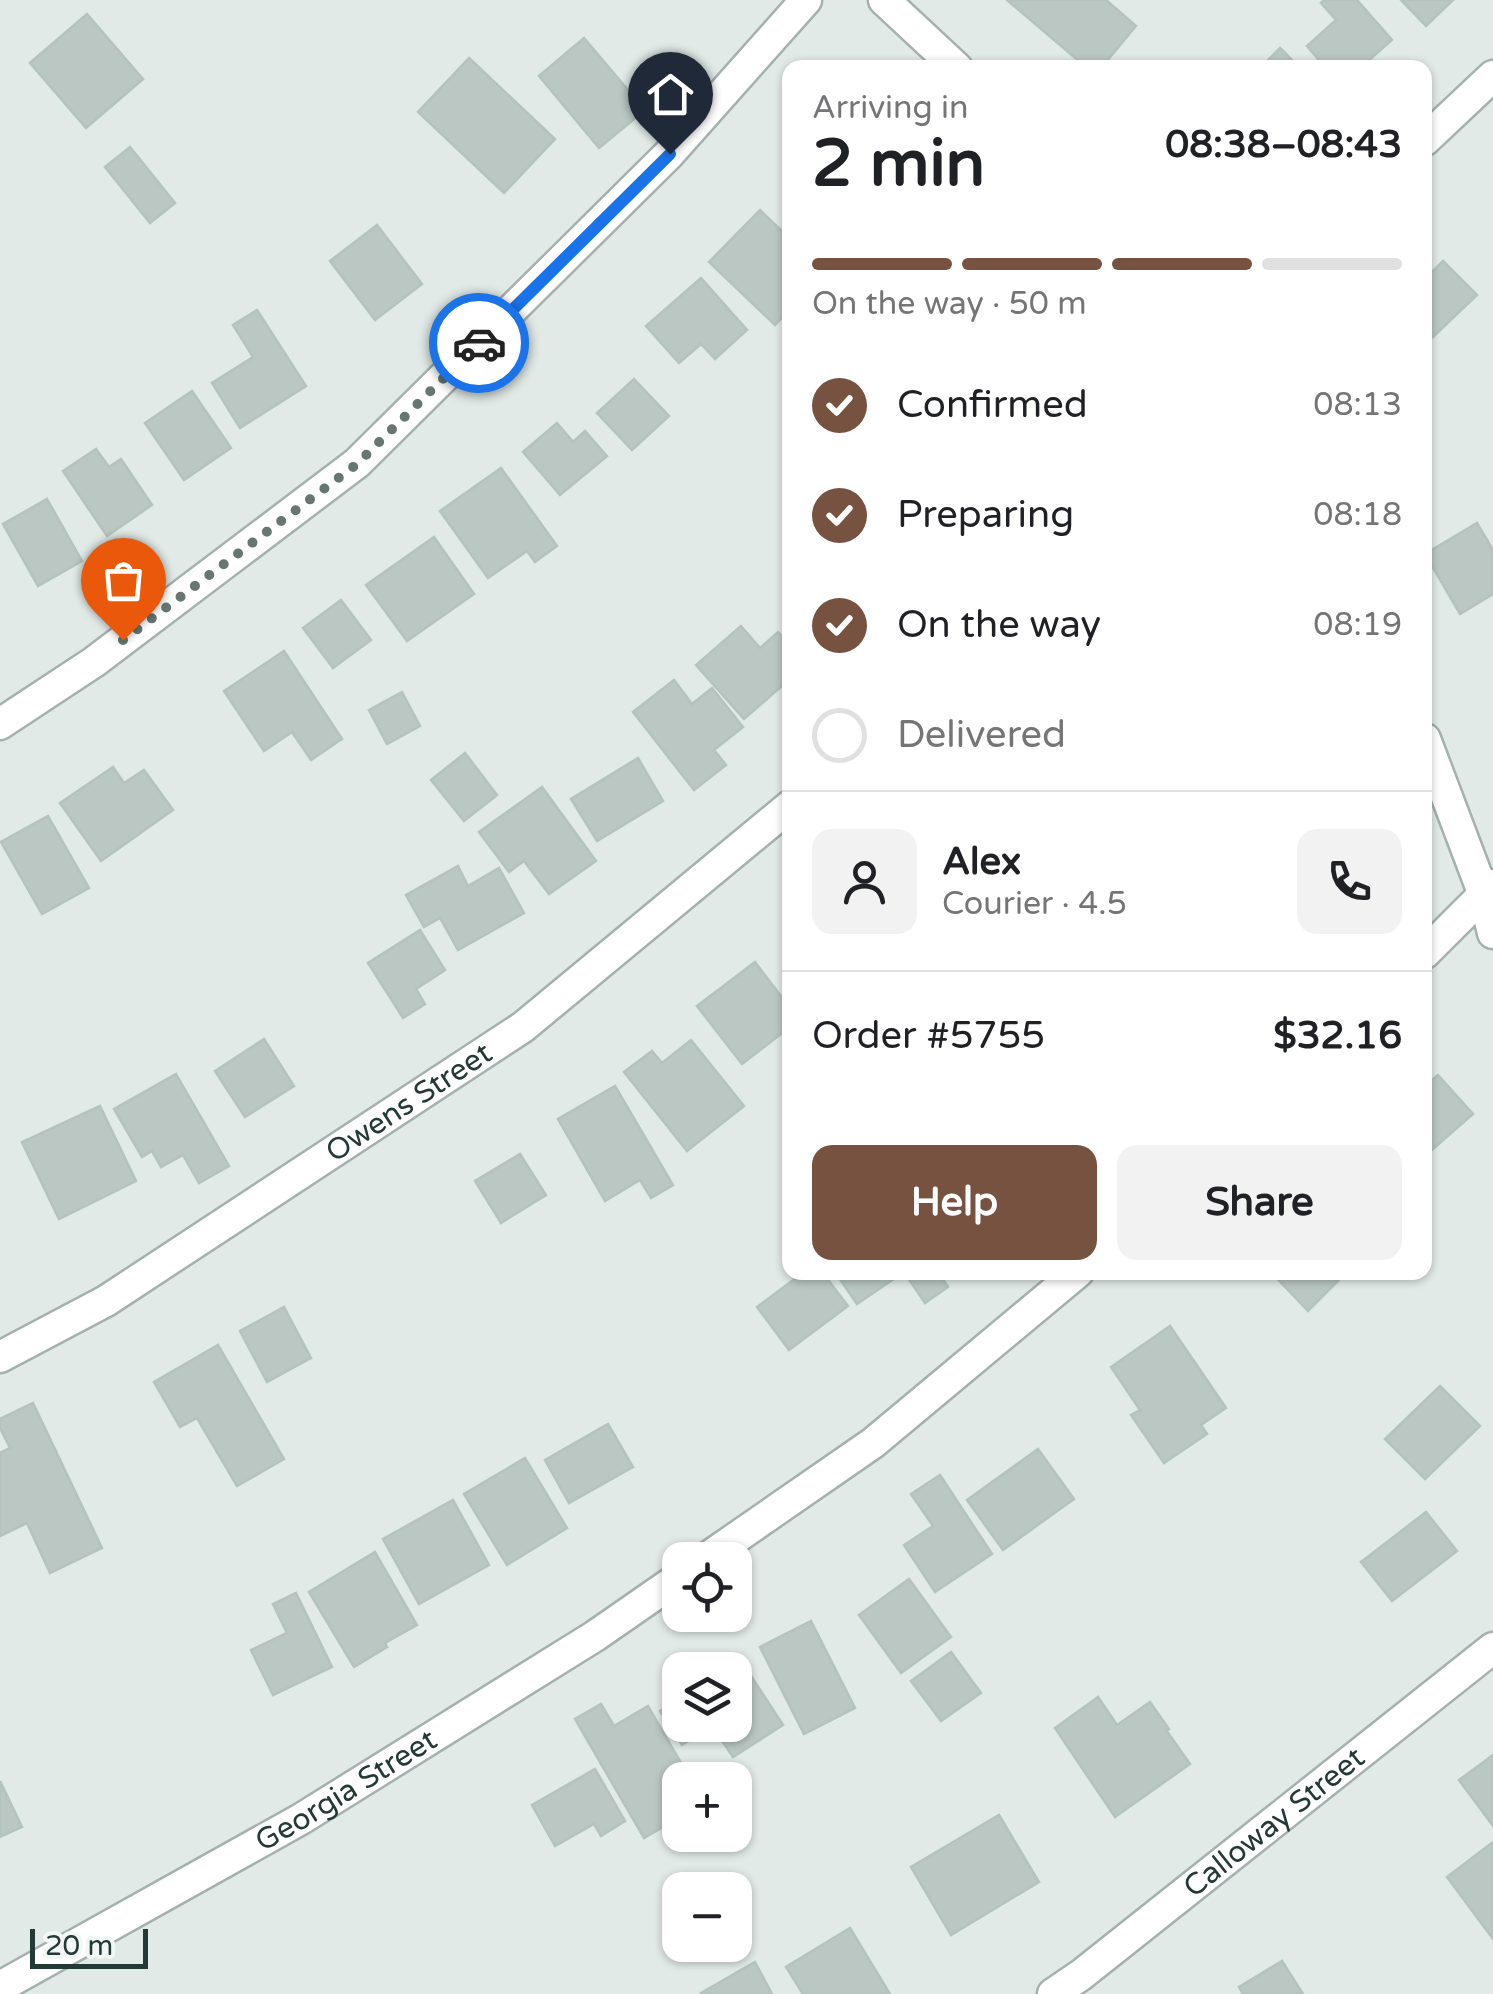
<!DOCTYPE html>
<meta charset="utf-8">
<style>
body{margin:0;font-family:"Varela Round",sans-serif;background:#f2f2f2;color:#202124;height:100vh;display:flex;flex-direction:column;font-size:38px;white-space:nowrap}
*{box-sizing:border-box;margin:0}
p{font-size:32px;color:#757577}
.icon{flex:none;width:55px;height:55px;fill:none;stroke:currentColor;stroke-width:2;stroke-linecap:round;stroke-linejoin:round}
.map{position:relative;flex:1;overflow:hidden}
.drawer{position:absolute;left:782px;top:60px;width:650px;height:1220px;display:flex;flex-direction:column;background:#fff;border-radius:20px;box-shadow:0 2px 8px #0004}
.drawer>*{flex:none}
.tools{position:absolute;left:662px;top:1542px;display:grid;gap:20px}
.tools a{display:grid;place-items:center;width:90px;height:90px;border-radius:20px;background:#fff;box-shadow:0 2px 8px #0004;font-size:50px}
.scale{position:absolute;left:30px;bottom:25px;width:118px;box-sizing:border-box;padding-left:10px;border:5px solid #233935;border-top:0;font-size:28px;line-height:35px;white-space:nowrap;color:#233935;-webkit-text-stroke:8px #f1f7f4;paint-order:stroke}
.pin{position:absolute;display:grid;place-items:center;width:85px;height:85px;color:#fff;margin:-102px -42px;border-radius:50% 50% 50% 0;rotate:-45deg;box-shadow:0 0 10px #0007}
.pin .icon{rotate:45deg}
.courier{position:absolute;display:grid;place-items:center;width:100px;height:100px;margin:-50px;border:8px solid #1a73e8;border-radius:50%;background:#fff;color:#222;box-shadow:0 2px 12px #0007}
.overview em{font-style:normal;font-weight:800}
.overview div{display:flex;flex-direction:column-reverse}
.overview{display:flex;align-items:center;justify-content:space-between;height:170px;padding:0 30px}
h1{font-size:65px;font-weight:800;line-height:75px}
.bar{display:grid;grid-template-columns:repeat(4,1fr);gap:15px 10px;align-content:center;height:120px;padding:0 30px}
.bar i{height:12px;border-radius:8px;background:#e0e0e0}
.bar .current{background:#785241}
.bar p{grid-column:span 4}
.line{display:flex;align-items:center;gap:25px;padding:0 30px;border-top:2px solid #e0e0e0}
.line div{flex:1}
.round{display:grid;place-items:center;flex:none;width:105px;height:105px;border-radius:20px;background:#f2f2f2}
ol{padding:0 30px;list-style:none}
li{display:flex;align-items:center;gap:30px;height:110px}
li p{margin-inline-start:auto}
li .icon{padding:10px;border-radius:50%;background:#785241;color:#fff;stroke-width:4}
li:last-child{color:#757577}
li i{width:55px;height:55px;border:5px solid #e0e0e0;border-radius:50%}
.action{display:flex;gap:20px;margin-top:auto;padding:20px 30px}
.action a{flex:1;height:115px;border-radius:20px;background:#785241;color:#fff;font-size:40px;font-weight:800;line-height:115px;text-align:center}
.action a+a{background:#f2f2f2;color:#202124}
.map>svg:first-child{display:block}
.building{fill:#bac7c3;stroke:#b4c3be;stroke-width:2.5}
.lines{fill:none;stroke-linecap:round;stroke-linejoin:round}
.street-casing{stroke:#a4b1ae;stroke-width:35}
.street{stroke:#fff;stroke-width:30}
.done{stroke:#667773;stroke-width:10;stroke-dasharray:0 18}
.route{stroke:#1a73e8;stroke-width:12}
.labels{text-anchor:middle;stroke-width:8;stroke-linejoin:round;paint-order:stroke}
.street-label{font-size:30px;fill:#233935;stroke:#f1f7f4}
</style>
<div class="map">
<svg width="1493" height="1994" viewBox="0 0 1493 1994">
<rect width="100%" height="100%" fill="#e1eae7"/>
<g class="building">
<path d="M1007,0H1106L1136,26L1101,68H1087Z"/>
<path d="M1324,0H1357L1392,40L1360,68H1326L1307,46L1336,20L1321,3Z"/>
<path d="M1401,0H1453L1426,26Z"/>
<path d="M87,14L143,79L86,128L30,63Z"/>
<path d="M584,38L645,110L599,148L539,76Z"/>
<path d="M1280,48L1300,68H1260Z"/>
<path d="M469,58L555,139L504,193L418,112Z"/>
<path d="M130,147L175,203L150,223L105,167Z"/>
<path d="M760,210L790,239V309L775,325L709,262Z"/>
<path d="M377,225L422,284L375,320L330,261Z"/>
<path d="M1443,261L1477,295L1433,337L1425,329V279Z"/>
<path d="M701,278L747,330L715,359L701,344L679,363L646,326Z"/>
<path d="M257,310L306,386L240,428L212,383L253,357L233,325Z"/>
<path d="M634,379L669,416L632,450L597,413Z"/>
<path d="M192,391L231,448L184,480L145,423Z"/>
<path d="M557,423L573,442L585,431L607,456L560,495L523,452Z"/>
<path d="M96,449L109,467L121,459L152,505L107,536L63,471Z"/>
<path d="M501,468L557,546L535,562L527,551L488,578L440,511Z"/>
<path d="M47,499L82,561L38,586L3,524Z"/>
<path d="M1477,523L1493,550V594L1460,614L1425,554Z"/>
<path d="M434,537L474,594L407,641L366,585Z"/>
<path d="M341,600L371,640L333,668L303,628Z"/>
<path d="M741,626L760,648L778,632L790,646V679L744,719L696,665Z"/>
<path d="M284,651L342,739L311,760L292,732L264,751L224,691Z"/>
<path d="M674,680L692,704L712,688L743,727L714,750L726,765L694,790L633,712Z"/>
<path d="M402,692L420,726L387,744L369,710Z"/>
<path d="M465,753L497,795L464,821L431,780Z"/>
<path d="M638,758L663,801L597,841L571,799Z"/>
<path d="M113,767L124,783L144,770L173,810L101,861L60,803Z"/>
<path d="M542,787L596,861L549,894L524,861L509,872L479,832Z"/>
<path d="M48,816L89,888L42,914L1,842Z"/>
<path d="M458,866L468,886L499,868L524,913L458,950L440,918L424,927L406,895Z"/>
<path d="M420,930L445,970L416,989L425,1004L403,1018L368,963Z"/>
<path d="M755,962L790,1008V1027L742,1064L697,1006Z"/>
<path d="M264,1039L294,1086L245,1117L215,1071Z"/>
<path d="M691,1040L744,1106L687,1151L624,1072L652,1051L662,1063Z"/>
<path d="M176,1074L229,1166L199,1183L183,1155L161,1167L152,1151L142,1157L114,1109Z"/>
<path d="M1438,1075L1473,1114L1425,1156V1086Z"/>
<path d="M615,1086L673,1185L651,1198L640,1180L605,1201L558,1119Z"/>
<path d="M100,1106L136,1181L59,1219L22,1142Z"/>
<path d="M520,1154L546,1195L501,1223L475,1181Z"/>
<path d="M804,1272H822L848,1306L789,1350L757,1307Z"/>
<path d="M835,1272H904L857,1304Z"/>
<path d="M904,1272H938L948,1287L925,1303Z"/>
<path d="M1271,1272H1336L1341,1278L1308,1311Z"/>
<path d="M284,1307L311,1358L267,1382L240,1331Z"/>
<path d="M1170,1326L1226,1408L1201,1425L1207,1434L1164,1463L1131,1415L1140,1410L1111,1367Z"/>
<path d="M218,1345L284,1459L237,1486L197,1418L180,1427L154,1382Z"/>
<path d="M1440,1386L1480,1426L1425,1479L1385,1439Z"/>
<path d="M33,1403L102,1548L50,1573L27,1523L0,1536V1453L10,1448L0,1428V1419Z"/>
<path d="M608,1424L633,1467L569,1503L545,1460Z"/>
<path d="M1038,1449L1074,1499L1003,1550L967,1500Z"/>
<path d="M525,1458L567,1528L507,1565L464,1494Z"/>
<path d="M940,1475L992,1554L935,1592L904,1545L933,1526L911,1494Z"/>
<path d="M453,1500L489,1565L419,1604L383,1539Z"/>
<path d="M1426,1512L1457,1551L1392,1601L1361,1562Z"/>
<path d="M375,1552L417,1625L385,1643L387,1647L354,1667L309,1592Z"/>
<path d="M909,1579L951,1637L901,1673L859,1615Z"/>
<path d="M296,1593L332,1667L273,1695L251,1650L287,1633L273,1604Z"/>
<path d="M811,1621L855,1708L804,1734L760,1647Z"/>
<path d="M951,1652L981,1693L941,1721L911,1681Z"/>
<path d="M740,1659L783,1725L733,1757L712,1726L682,1745L660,1711L680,1698V1725H735V1670H723Z"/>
<path d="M1098,1697L1117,1725L1150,1702L1169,1729L1166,1730L1190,1764L1115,1817L1055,1728Z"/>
<path d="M601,1704L614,1726L648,1706L691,1780H680V1817L644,1838L575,1719Z"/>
<path d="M1493,1755V1826L1459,1780Z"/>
<path d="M595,1769L625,1821L601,1836L594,1824L555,1846L532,1805Z"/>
<path d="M0,1781L22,1827L0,1837Z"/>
<path d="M999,1815L1039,1882L951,1935L911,1867Z"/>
<path d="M1493,1842V1939L1447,1877Z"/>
<path d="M850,1928L890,1994H803L786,1967Z"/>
<path d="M1282,1961L1303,1994H1243L1239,1987Z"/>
<path d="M755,1962L772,1994H702L701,1993Z"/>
</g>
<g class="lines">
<defs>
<g id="street">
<path d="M884,0L957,68"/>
<path d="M1425,140L1493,76"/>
<path d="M0,724L94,662L357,463L669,154L806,0"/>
<path d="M1425,739L1484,895L1493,933"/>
<path d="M1425,953L1493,885"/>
<path id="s1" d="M0,1357L106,1301L523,1027L790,806"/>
<path d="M704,1560L873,1443L1078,1272"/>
<path id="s2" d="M0,1987L301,1819L595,1636L680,1577"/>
<path id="s3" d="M1053,1994L1081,1975L1493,1648"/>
</g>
</defs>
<use href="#street" class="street-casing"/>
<use href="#street" class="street"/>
</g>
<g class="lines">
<path class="done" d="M123,640L357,464L479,343"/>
<path class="route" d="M479,343L670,154"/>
</g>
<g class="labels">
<g class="street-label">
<text dy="10" stroke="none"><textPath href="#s1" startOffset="482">Owens Street</textPath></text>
<text dy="10" stroke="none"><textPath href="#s2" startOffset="398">Georgia Street</textPath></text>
<text dy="10" stroke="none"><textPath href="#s3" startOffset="280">Calloway Street</textPath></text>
</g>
</g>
</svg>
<div class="tools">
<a><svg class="icon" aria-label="locate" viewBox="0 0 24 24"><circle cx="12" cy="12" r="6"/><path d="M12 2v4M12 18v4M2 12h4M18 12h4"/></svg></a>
<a><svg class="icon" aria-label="layers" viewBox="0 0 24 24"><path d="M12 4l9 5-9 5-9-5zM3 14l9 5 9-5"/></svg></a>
<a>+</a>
<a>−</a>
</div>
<div class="scale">20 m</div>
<div class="pin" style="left:123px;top:640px;background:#ea580c"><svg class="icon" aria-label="bag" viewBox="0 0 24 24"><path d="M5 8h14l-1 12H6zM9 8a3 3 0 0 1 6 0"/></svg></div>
<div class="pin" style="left:670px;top:154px;background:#1f2937"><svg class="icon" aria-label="home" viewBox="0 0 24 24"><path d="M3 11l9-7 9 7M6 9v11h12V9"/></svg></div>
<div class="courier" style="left:479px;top:343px"><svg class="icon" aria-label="car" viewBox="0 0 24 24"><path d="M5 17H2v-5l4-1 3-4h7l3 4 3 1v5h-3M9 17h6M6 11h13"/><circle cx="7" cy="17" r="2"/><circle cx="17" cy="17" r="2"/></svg></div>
<section class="drawer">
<div class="overview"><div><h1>2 min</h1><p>Arriving in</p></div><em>08:38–08:43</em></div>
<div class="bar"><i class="current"></i><i class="current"></i><i class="current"></i><i></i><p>On the way · 50 m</p></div>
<ol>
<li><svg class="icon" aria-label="check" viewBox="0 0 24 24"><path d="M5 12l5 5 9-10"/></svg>Confirmed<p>08:13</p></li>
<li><svg class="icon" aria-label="check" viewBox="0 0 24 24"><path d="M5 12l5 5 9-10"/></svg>Preparing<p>08:18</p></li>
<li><svg class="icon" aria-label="check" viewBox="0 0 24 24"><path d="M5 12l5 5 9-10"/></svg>On the way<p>08:19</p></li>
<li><i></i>Delivered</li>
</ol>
<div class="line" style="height:180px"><a class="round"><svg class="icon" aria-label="person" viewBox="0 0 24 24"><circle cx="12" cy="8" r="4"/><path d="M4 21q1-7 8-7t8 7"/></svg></a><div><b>Alex</b><p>Courier · 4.5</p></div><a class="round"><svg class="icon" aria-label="phone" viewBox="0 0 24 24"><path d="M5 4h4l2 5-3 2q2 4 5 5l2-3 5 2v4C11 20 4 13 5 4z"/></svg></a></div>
<div class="line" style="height:130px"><div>Order #5755</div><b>$32.16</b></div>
<div class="action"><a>Help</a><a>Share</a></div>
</section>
</div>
